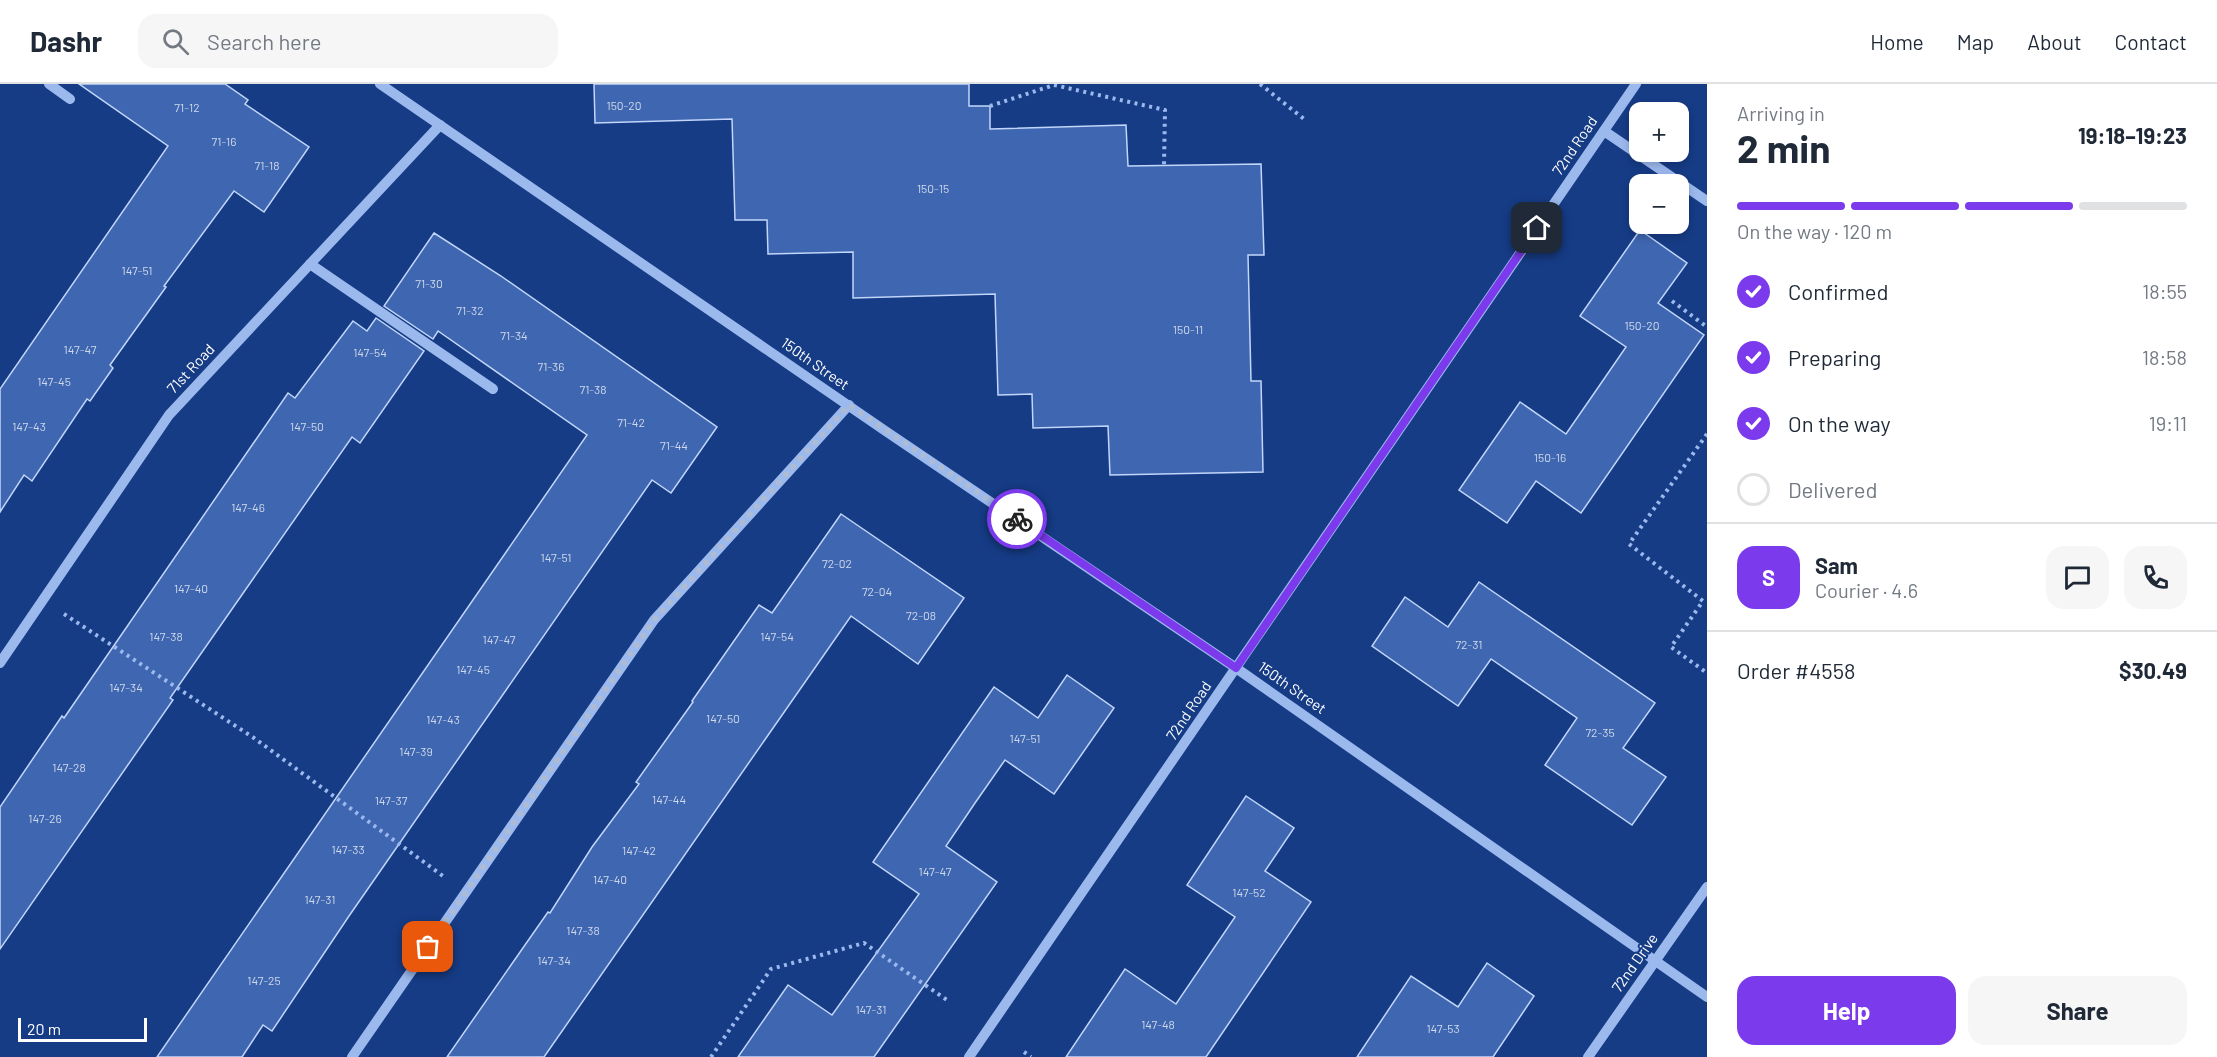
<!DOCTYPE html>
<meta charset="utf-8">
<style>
body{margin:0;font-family:Barlow,sans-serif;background:#f6f6f7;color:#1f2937;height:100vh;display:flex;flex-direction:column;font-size:22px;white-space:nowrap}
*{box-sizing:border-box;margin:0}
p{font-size:20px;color:#747a83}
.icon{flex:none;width:33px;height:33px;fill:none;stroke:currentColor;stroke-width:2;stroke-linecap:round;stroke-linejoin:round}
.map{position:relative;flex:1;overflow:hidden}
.side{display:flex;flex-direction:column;background:#fff;width:510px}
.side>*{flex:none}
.fabs{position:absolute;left:1629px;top:18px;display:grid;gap:12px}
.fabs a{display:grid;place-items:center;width:60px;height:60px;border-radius:12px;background:#fff;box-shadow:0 3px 9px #0003;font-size:30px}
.scale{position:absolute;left:18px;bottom:15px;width:129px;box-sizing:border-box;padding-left:6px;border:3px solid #fff;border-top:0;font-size:16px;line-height:21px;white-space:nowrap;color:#fff;-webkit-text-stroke:4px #163c86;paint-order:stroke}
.pin{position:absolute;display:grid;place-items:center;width:51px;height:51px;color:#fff;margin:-26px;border-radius:12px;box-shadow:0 3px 9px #0006}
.courier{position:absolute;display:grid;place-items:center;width:60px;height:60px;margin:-30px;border:4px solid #7c3aed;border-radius:50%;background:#fff;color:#222;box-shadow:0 2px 8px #0007}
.headline em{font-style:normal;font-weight:700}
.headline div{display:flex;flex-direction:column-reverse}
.headline{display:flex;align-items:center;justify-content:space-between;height:102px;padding:0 30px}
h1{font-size:39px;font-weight:700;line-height:45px}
.bar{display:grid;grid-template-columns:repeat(4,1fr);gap:9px 6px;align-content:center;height:72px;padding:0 30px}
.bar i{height:8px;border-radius:4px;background:#e0e1e3}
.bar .selected{background:#7c3aed}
.bar p{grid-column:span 4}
.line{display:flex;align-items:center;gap:15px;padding:0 30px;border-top:2px solid #e0e1e3}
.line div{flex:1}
.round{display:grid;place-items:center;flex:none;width:63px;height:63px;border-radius:18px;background:#f6f6f7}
ol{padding:0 30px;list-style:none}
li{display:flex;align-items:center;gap:18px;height:66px}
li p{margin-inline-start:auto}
li .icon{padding:6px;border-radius:50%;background:#7c3aed;color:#fff;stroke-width:4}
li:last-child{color:#747a83}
li i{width:33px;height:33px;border:3px solid #e0e1e3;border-radius:50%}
.primary-button{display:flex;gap:12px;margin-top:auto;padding:12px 30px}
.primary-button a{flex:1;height:69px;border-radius:18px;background:#7c3aed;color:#fff;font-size:24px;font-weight:700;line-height:69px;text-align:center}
.primary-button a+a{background:#f6f6f7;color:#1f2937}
header{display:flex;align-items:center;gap:36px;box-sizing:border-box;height:84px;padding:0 30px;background:#fff;border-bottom:2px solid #e0e1e3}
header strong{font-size:28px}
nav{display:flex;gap:33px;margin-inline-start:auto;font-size:21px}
.search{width:420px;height:54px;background:#f6f6f7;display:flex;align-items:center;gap:15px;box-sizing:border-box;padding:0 21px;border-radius:18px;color:#747a83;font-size:22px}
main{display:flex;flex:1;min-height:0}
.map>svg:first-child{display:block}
.building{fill:#3f66b0;stroke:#c2d6fa;stroke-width:1.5}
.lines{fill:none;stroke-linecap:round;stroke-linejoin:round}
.path{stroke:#9cb9ee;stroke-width:4;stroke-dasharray:3 4.5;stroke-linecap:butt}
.minor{stroke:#9cb9ee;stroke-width:10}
.done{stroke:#adbbd5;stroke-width:6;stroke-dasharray:0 10.8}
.route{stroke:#7c3aed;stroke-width:8}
.labels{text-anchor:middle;stroke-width:4.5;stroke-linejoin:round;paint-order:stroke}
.number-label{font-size:12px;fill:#cfd9eb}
.street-label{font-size:15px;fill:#fff;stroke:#163c86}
</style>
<header>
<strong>Dashr</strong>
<div class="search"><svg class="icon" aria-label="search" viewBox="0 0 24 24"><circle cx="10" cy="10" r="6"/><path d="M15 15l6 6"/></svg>Search here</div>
<nav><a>Home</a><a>Map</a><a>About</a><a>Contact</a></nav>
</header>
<main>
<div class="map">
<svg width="1707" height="973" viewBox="0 0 1707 973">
<rect width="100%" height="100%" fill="#163c86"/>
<g class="building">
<path d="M79,0H225L248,16L245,20L309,63L264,128L234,107L164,202L166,203L110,281L113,284L90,317L87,315L32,397L24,391L0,428V305L168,62Z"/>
<path d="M594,0H969V22H990V45L1126,41L1128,82L1261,80L1264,171H1248L1251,297H1261L1263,388L1110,391L1108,342L1033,344L1032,310L998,311L995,210L853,214V168L768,170L767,136H735L732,35L595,39Z"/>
<path d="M1640,146L1687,179L1658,219L1704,251L1581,429L1536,397L1507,439L1459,406L1520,318L1566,350L1595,308L1626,263L1580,232Z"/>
<path d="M434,149L501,192L717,343L671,409L652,396L349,832L272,947L263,941L242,973H157L587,351L438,247L433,255L384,222Z"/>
<path d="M376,234L424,267L360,359L352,353L170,614L173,616L0,865V723L62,632L64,634L288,309L295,314L353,237L367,247Z"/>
<path d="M841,430L964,514L918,580L851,532L544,973H447L548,828L550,829L592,763L639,700L636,698L693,618L692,617L759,521L772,529Z"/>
<path d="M1479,498L1655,619L1623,664L1666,693L1632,741L1545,681L1577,634L1491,575L1458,622L1372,562L1405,513L1448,543Z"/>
<path d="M1067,591L1114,624L1054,710L1005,676L975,719L946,762L997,798L874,973H738L788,901L832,931L919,810L873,778L994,603L1038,634Z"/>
<path d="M1246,712L1294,744L1265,787L1311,818L1206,973H1066L1125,885L1176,920L1235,833L1187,801Z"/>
<path d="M1487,879L1534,912L1493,973H1357L1411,892L1458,923Z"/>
</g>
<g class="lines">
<g class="path">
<path d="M1260,0L1304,35"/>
<path d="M1054,1L1165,26L1164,81"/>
<path d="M990,22L1054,1"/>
<path d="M1672,217L1707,243"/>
<path d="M1707,350L1629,460L1703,517L1671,563L1707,589"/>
<path d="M64,530L254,654L443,792"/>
<path d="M1024,968L1031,973"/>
<path d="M711,973L771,885L864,859L950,918"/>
</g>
<g class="minor">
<path d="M49,0L70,15"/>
<path d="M380,0L884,346L1236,584L1707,913"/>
<path d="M1604,47L1707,117"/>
<path d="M310,180L493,305"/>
<path d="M0,579L169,331L440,41"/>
<path d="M352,973L654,536L849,321"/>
<path d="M969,973L1636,0"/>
<path d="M1588,973L1707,803"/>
</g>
</g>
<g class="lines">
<path class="done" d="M428,863L654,536L849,321L1017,435"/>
<path class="route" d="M1017,435L1236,584L1537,144"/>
</g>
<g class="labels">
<g class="number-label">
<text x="624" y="26">150-20</text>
<text x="187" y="28">71-12</text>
<text x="224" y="62">71-16</text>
<text x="267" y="86">71-18</text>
<text x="933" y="109">150-15</text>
<text x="137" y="191">147-51</text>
<text x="429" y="204">71-30</text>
<text x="470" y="231">71-32</text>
<text x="1642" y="246">150-20</text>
<text x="1188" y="250">150-11</text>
<text x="514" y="256">71-34</text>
<text x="80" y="270">147-47</text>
<text x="370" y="273">147-54</text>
<text x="551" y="287">71-36</text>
<text x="54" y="302">147-45</text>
<text x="593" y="310">71-38</text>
<text x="631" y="343">71-42</text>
<text x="29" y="347">147-43</text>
<text x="307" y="347">147-50</text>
<text x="674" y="366">71-44</text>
<text x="1550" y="378">150-16</text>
<text x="248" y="428">147-46</text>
<text x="556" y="478">147-51</text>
<text x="837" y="484">72-02</text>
<text x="191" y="509">147-40</text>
<text x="877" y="512">72-04</text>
<text x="921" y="536">72-08</text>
<text x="166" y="557">147-38</text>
<text x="777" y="557">147-54</text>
<text x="499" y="560">147-47</text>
<text x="1469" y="565">72-31</text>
<text x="473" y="590">147-45</text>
<text x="126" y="608">147-34</text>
<text x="723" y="639">147-50</text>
<text x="443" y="640">147-43</text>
<text x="1600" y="653">72-35</text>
<text x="1025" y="659">147-51</text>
<text x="416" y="672">147-39</text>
<text x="69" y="688">147-28</text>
<text x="669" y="720">147-44</text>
<text x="391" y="721">147-37</text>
<text x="45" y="739">147-26</text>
<text x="348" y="770">147-33</text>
<text x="639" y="771">147-42</text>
<text x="935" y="792">147-47</text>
<text x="610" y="800">147-40</text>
<text x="1249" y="813">147-52</text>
<text x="320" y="820">147-31</text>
<text x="583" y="851">147-38</text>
<text x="554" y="881">147-34</text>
<text x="264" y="901">147-25</text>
<text x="871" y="930">147-31</text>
<text x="1158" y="945">147-48</text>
<text x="1443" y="949">147-53</text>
</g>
<g class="street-label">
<text transform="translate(1575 62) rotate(-56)" y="5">72nd Road</text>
<text transform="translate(815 280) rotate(35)" y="5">150th Street</text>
<text transform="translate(191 285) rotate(-47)" y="5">71st Road</text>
<text transform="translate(1292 604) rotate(35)" y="5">150th Street</text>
<text transform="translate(1189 627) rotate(-56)" y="5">72nd Road</text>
<text transform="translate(1635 879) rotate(-55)" y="5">72nd Drive</text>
</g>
</g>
</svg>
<div class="fabs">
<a>+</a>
<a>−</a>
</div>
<div class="scale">20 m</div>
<div class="pin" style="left:428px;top:863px;background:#ea580c"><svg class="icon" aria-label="bag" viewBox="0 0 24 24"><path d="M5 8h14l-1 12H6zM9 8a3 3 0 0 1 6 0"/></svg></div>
<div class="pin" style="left:1537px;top:144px;background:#1f2937"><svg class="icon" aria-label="home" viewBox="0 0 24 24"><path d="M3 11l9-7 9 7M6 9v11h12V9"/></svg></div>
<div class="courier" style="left:1017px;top:435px"><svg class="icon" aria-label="bike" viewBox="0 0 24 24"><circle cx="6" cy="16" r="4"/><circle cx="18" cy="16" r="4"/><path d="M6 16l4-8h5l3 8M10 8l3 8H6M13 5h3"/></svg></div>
</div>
<section class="side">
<div class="headline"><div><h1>2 min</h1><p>Arriving in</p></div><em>19:18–19:23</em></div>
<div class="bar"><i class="selected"></i><i class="selected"></i><i class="selected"></i><i></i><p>On the way · 120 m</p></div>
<ol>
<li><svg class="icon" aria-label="check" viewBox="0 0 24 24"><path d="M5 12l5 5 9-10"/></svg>Confirmed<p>18:55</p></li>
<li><svg class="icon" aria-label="check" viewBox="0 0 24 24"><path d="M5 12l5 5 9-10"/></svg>Preparing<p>18:58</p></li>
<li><svg class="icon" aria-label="check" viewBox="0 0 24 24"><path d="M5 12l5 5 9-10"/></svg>On the way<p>19:11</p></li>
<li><i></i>Delivered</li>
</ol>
<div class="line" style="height:108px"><b class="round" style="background:#7c3aed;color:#fff">S</b><div><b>Sam</b><p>Courier · 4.6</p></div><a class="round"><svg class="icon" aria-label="chat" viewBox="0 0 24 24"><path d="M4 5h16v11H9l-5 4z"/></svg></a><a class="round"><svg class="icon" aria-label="phone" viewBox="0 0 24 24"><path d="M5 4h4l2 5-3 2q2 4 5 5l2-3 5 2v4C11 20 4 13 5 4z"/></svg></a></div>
<div class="line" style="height:78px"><div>Order #4558</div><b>$30.49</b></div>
<div class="primary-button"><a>Help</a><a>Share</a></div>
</section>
</main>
